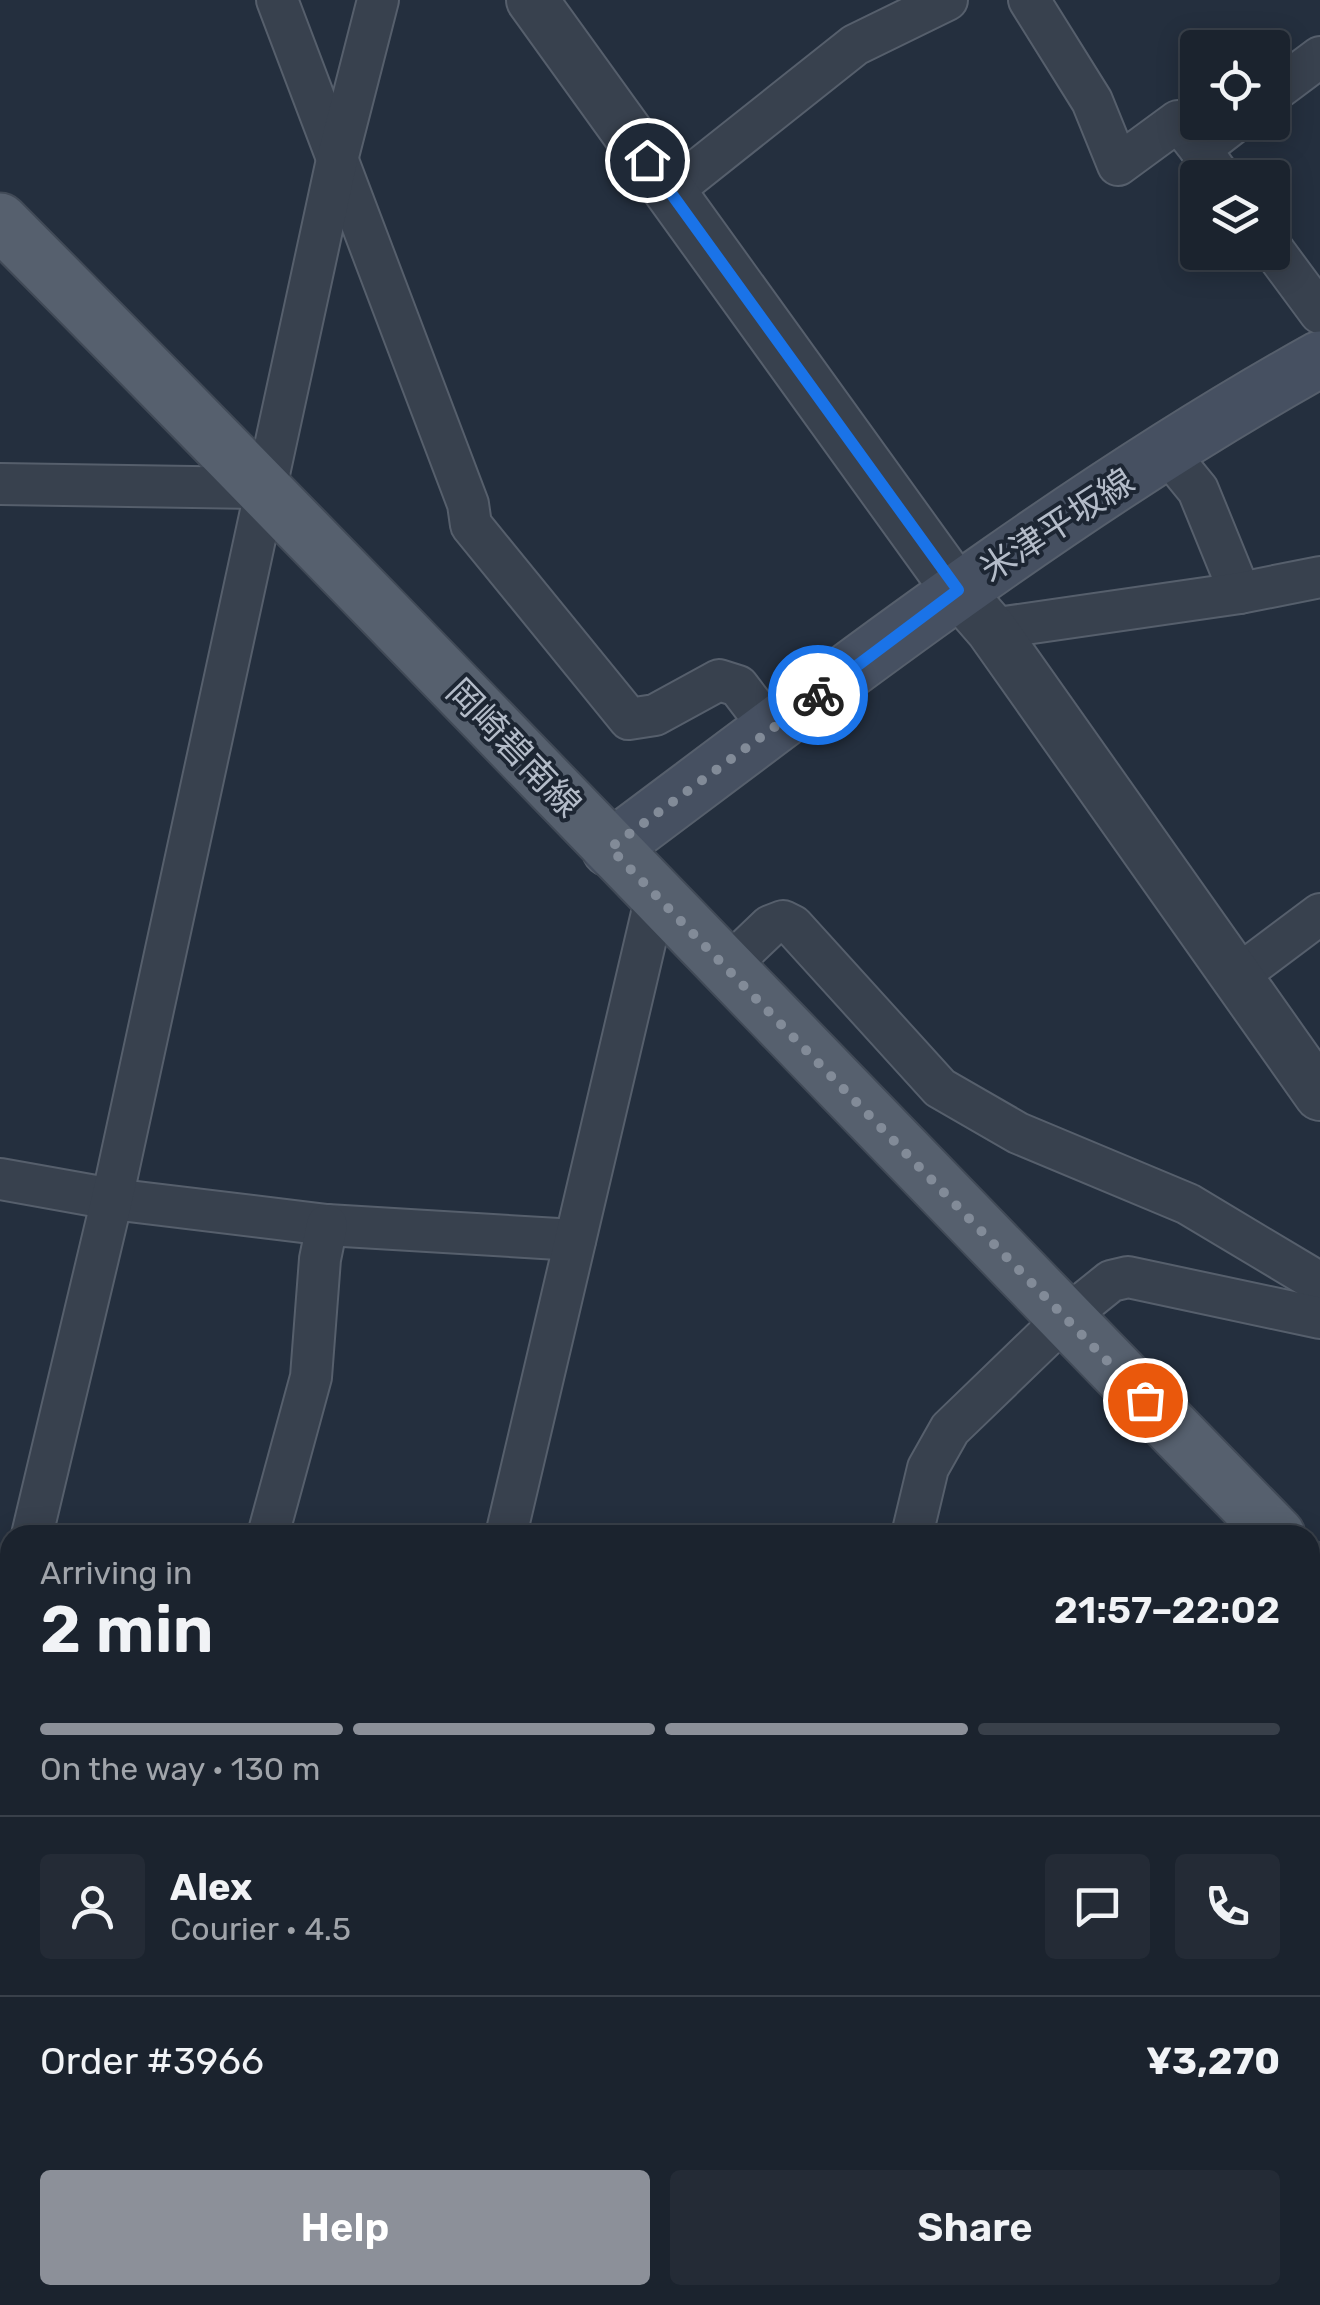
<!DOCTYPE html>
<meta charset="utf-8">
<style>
body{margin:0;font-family:Rubik,"Noto Sans JP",sans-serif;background:#242b36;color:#f1f3f6;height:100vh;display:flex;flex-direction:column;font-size:38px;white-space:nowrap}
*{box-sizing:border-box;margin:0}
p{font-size:32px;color:#a0a4aa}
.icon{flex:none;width:55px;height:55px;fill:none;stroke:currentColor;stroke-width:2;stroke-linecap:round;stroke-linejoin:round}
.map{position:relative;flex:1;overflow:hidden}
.details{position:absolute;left:0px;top:1525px;width:1320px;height:780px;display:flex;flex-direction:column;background:#1b232e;border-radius:30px 30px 0 0;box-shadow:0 5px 25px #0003,0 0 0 2px #39404a}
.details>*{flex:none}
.buttons{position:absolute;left:1180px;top:30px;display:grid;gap:20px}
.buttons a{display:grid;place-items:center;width:110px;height:110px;border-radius:10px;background:#1b232e;box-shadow:0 5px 25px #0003,0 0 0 2px #39404a;font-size:50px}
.pin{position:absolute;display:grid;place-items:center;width:85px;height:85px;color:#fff;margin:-42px;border:5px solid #fff;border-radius:50%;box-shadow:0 2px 10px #0007}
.courier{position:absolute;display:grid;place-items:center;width:100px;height:100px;margin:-50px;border:8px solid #1a73e8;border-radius:50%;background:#fff;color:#222;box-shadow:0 2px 12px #0007}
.head em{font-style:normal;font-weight:600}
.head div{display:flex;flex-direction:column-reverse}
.head{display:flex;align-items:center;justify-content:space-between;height:170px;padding:0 40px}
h1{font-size:65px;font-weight:600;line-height:75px}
.bar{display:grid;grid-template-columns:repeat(4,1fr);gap:15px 10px;align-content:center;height:120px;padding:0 40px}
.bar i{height:12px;border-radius:8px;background:#39404a}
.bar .current{background:#8c9099}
.bar p{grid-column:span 4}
.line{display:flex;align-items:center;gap:25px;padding:0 40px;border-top:2px solid #39404a}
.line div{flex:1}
.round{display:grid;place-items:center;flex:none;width:105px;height:105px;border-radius:10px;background:#242b36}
.primary-button{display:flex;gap:20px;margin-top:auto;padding:20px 40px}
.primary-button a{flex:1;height:115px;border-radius:10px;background:#8c9099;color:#fff;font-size:40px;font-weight:600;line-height:115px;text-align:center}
.primary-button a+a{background:#242b36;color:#f1f3f6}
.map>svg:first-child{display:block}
.building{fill:#455162;stroke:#1f2835;stroke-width:2.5}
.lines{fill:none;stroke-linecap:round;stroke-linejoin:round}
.minor-casing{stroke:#565f6c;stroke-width:44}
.tertiary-casing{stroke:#565f6c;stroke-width:54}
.secondary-casing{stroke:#565f6c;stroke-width:59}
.primary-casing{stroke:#414a57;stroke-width:59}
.minor{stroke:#38414e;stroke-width:40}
.tertiary{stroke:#38414e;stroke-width:50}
.secondary{stroke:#465061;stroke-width:55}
.primary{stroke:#56606e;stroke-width:55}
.done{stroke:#828b98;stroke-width:10;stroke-dasharray:0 18}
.route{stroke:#1a73e8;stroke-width:12}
.labels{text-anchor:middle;stroke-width:8;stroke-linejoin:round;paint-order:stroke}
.street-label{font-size:35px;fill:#b4bcc9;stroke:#1d2633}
</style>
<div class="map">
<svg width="1320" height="2305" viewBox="0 0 1320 2305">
<rect width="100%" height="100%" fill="#242f3e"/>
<g class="building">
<path d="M1310,2072L1320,2074V2235L1310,2258Z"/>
<path d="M1094,2295H1294L1290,2305H1094Z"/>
</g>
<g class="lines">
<defs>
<g id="minor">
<path d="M277,0L468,504L471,525L629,719L655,715L719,680L738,686L771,729"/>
<path d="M1029,0L1092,101L1118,165L1178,121L1200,149"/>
<path d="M1272,93L1320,57"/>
<path d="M1221,178L1200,149L1235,122"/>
<path d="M670,192L855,45L947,0"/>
<path d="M1272,248L1320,313"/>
<path d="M1167,452L1198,490L1240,593"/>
<path d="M0,484L264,488"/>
<path d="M991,629L1240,593L1320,577"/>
<path d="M725,969L770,926L783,921L793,926L940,1088L1018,1133L1188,1204L1320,1283"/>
<path d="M1236,977L1320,914"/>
<path d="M0,1179L112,1199L327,1225L575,1240"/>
<path d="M32,1535L112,1199L337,160L378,0"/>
<path d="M268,1535L311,1377L320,1259L327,1225"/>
<path d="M506,1535L656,896"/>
<path d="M912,1535L928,1468L950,1429L1065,1318L1111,1281L1128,1277L1320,1318"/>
<path d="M0,1671L10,1627"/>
<path d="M1310,1825L1320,1822"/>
<path d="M0,2074H7L10,2065"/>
<path d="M288,2295V2305"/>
<path d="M494,2305L496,2295"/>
<path d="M686,2305L693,2295"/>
</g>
<path id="tertiary" d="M532,0L957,590L991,629L1320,1095"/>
<g id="secondary">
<path d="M610,849C839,678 1070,498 1320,359"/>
<path d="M0,2304L14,2305"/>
</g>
<g id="primary">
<path d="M0,221C430,655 850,1098 1277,1535"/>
<path d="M1310,1569L1320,1579"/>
</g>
</defs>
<use href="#minor" class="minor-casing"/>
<use href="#tertiary" class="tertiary-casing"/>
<use href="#secondary" class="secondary-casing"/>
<use href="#primary" class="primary-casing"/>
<use href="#minor" class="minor"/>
<use href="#tertiary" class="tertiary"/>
<use href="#secondary" class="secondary"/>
<use href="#primary" class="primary"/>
</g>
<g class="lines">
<path class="done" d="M818,695L610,848L1145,1400"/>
<path class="route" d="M647,160L958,590L818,695"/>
</g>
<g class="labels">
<g class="street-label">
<text transform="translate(1057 525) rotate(-33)" y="12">米津平坂線</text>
<text transform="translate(514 748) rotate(46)" y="12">岡崎碧南線</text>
</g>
</g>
</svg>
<div class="buttons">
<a><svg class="icon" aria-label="locate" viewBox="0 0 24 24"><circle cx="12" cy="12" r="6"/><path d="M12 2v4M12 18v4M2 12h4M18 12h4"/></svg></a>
<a><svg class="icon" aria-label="layers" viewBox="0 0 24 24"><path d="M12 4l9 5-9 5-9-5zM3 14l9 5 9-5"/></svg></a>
</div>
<div class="pin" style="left:1145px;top:1400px;background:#ea580c"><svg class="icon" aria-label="bag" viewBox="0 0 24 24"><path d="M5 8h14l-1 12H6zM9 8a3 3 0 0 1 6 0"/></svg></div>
<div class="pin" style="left:647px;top:160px;background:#1f2937"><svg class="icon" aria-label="home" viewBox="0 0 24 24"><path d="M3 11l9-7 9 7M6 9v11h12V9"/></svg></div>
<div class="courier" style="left:818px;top:695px"><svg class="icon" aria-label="bike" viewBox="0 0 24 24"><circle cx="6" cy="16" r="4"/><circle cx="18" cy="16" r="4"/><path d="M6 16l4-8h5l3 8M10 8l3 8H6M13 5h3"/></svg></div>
<section class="details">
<div class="head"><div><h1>2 min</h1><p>Arriving in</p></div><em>21:57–22:02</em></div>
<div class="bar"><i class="current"></i><i class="current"></i><i class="current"></i><i></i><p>On the way · 130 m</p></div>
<div class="line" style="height:180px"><a class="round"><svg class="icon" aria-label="person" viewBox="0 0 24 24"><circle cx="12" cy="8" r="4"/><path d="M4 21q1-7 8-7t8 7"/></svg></a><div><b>Alex</b><p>Courier · 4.5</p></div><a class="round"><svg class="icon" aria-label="chat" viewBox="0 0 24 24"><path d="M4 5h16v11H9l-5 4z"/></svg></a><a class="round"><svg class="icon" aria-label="phone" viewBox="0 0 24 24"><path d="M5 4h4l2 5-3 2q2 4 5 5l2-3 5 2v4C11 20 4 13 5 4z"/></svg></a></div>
<div class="line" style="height:130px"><div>Order #3966</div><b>¥3,270</b></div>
<div class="primary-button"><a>Help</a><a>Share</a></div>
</section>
</div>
